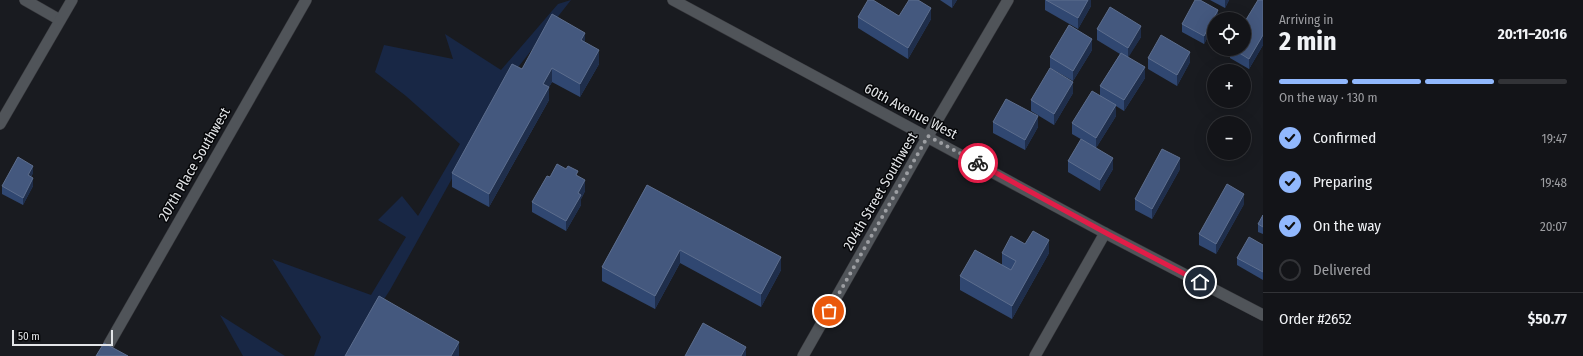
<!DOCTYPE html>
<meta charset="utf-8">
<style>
body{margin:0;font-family:"Fira Sans Condensed",sans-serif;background:#1c1d21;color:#f1f3f6;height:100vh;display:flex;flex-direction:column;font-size:15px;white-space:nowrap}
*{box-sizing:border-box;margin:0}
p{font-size:13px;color:#9d9ea2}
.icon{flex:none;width:22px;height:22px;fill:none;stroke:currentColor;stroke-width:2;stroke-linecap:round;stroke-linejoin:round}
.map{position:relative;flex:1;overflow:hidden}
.details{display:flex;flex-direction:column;background:#131418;width:320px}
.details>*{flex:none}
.buttons{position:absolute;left:1207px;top:12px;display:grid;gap:8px}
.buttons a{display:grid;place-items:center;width:44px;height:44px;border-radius:50%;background:#131418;box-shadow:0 4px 16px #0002,0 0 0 1px #323337;font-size:20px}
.scale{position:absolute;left:12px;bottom:10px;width:101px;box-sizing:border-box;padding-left:4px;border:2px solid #e3e5e8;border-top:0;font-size:11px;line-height:14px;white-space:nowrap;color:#e3e5e8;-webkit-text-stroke:3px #050608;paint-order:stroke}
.pin{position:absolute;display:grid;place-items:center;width:34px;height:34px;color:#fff;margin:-17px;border:2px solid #fff;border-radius:50%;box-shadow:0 1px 4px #0007}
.courier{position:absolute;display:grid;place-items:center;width:40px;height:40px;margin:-20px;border:3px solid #e11d48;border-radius:50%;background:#fff;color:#222;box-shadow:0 1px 5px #0007}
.head em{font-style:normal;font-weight:700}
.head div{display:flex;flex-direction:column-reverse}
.head{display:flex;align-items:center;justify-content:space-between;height:68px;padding:0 16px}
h1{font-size:26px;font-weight:700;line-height:30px}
.bar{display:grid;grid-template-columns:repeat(4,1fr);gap:6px 4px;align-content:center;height:48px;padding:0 16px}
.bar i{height:5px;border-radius:3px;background:#323337}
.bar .selected{background:#91b8fd}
.bar p{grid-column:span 4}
.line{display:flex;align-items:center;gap:10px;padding:0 16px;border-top:1px solid #323337}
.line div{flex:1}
ol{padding:0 16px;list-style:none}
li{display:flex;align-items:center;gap:12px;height:44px}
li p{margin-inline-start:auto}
li .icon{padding:4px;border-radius:50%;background:#91b8fd;color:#111;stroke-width:4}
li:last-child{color:#9d9ea2}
li i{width:22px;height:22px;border:2px solid #323337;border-radius:50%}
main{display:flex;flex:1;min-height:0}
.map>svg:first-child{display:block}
.green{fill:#182745}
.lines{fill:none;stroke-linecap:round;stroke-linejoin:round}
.minor-casing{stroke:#36373b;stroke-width:12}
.tertiary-casing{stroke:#36373b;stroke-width:12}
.minor{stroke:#505459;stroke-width:11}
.tertiary{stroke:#505459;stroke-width:11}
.wall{fill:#304771}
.shaded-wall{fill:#1f2e4b}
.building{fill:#44587e;stroke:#5d6e8e}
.done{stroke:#9c9ea2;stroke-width:4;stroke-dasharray:0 7.2}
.route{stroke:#e11d48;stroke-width:5}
.labels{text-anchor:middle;stroke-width:3;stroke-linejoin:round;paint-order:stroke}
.street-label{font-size:14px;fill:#e3e5e8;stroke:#050608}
</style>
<main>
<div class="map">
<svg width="1263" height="356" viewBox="0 0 1263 356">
<rect width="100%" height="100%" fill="#191b20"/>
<g class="green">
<path d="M571,0L504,85L390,290L347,356H314L321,337L272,259L371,295L406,237L378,220L402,196L418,216L460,144L406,96L375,72L384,45L453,59L445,34L501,70L558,4Z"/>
<path d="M220,315L285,356H243Z"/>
</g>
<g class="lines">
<defs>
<g id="minor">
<path d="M25,0L60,20"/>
<path d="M673,0L1105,233L1263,315"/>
<path d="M109,344L306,0"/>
<path d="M803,356L928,136L1008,0"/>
<path d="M1035,356L1105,233"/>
</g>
<path id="tertiary" d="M0,124L72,0"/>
</defs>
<use href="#minor" class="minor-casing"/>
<use href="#tertiary" class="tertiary-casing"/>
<use href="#minor" class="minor"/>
<use href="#tertiary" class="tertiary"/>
</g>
<g class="wall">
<path d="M940,0H957L952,8Z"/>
<path d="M1045,0H1091V6L1078,29L1045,10Z"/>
<path d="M1210,0H1229L1225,8Z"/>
<path d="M1263,0V45L1249,69L1230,58V49H1244Z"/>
<path d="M899,16L931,19L908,59L858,28V17Z"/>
<path d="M1218,17L1214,19V25L1204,44L1182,32V24Z"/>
<path d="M1097,29L1141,37L1128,57L1145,78L1124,111L1116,106V116L1096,148L1113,169L1100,191L1068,172V161L1091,145L1072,134V123L1100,96V86L1120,54L1097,40Z"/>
<path d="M585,43L599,64L580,97L552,82L549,87V100L489,207L452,187V173L522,69Z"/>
<path d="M1092,50L1073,81L1050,68V57Z"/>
<path d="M1148,58L1190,62L1177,86L1148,69Z"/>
<path d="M1073,93L1054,125L1031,111V100Z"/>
<path d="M993,122L1038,127L1025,150L993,133Z"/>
<path d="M1180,169L1152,219L1135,210V199Z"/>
<path d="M33,173L31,177L33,186L23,205L2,194V186Z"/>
<path d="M578,176L585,191L581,199V205L566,231L532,212V202L550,177Z"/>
<path d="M647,185L781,270L761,307L680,263L655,309L602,281V267Z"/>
<path d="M1244,204L1216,254L1199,245V234Z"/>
<path d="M1263,215V234L1258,232V224Z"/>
<path d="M1025,244L1049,253L1012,319L960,290V276L1002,265V253Z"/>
<path d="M1263,245V280L1237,265V258Z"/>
</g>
<g class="shaded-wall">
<path d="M952,0H957L952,8Z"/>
<path d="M1088,0H1091V6L1078,29V18Z"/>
<path d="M1225,0H1229L1225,8Z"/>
<path d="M931,8V19L908,59V48Z"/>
<path d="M1218,10V17L1217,19H1214V25L1204,44V36Z"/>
<path d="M1141,26V37L1128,58V48Z"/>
<path d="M585,33V46L581,40Z"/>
<path d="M1263,35V45L1249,69V59Z"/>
<path d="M1092,39V50L1073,81V71Z"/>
<path d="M599,50V64L580,97V84Z"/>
<path d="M1190,52V62L1177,86V75Z"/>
<path d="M1145,67V78L1124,111V100Z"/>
<path d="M552,68V82L543,97V84Z"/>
<path d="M1073,82V93L1054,125V114Z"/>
<path d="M549,87V100L489,207V194Z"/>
<path d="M1116,105V116L1096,148V138Z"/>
<path d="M1038,116V127L1025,150V140Z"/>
<path d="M1113,158V169L1100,191V180Z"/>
<path d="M1180,158V169L1152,219V209Z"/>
<path d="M33,166V173L28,182V175Z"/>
<path d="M33,178V186L23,205V198Z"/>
<path d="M585,180V191L581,199V205L566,231V221L578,193Z"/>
<path d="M1244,194V204L1216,254V244Z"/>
<path d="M1049,240V253L1012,319V306Z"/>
<path d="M680,250V263L655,309V296Z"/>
<path d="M781,257V270L761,307V294Z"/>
<path d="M459,342V356H451Z"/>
<path d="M746,347V356H741Z"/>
</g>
<g class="building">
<path d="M868,0H873L899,16L909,0H918L931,8L908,48L858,17Z"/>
<path d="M1046,0H1088L1078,18Z"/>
<path d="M1195,0H1200L1218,10L1204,36L1182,24Z"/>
<path d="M1258,0H1263V35L1249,59L1233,49H1244V23Z"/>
<path d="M1110,7L1141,26L1128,48L1097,29Z"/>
<path d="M552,14L585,33L581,40L599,50L580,84L552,68L543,84L549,87L489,194L452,173L512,64L522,69Z"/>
<path d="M1069,25L1092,39L1073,71L1050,57Z"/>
<path d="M1161,35L1190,52L1177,75L1148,58Z"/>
<path d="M1121,53L1145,67L1124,100L1100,86Z"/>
<path d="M1050,68L1073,82L1054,114L1031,100Z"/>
<path d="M1092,91L1116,105L1096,138L1072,123Z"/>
<path d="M1006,99L1038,116L1025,140L993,122Z"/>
<path d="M1081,139L1113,158L1100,180L1068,161Z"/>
<path d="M1162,149L1180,158L1152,209L1135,199Z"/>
<path d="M18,157L33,166L28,175L33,178L23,198L2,186Z"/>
<path d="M557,164L566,169L568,166L578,171L576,175L585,180L578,193L581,195L566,221L532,202L547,176L550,177Z"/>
<path d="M1227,184L1244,194L1216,244L1199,234Z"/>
<path d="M647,185L781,257L761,294L680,250L655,296L602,267Z"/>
<path d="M1263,215V227L1258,224Z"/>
<path d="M1033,231L1049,240L1012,306L960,276L975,250L1011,270L1016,261L1002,253L1011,236L1025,244Z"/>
<path d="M1249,237L1263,245V272L1237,258Z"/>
<path d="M379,296L459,342L451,356H345Z"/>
<path d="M703,323L746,347L741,356H685Z"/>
<path d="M104,343L128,356H96Z"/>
</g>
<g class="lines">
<path class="done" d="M829,311L928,136L978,163"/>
<path class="route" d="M978,163L1106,233L1200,282"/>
</g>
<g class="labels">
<g class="street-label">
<text transform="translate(911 111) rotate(28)" y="5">60th Avenue West</text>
<text transform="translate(194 164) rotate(-60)" y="5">207th Place Southwest</text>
<text transform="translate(880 191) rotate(-60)" y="5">204th Street Southwest</text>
</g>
</g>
</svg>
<div class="buttons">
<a><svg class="icon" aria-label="locate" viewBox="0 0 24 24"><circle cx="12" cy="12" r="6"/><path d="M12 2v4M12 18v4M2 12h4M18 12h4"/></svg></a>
<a>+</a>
<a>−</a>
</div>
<div class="scale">50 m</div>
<div class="pin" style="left:829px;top:311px;background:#ea580c"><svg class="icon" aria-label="bag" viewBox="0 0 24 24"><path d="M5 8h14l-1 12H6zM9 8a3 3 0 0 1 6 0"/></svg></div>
<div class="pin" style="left:1200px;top:282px;background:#1f2937"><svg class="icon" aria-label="home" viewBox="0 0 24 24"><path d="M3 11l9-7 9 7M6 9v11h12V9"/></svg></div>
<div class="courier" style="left:978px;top:163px"><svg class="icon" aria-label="bike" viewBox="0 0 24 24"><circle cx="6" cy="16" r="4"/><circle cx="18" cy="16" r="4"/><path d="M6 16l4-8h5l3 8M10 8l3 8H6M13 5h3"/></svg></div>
</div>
<section class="details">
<div class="head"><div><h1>2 min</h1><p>Arriving in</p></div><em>20:11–20:16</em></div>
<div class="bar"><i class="selected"></i><i class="selected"></i><i class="selected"></i><i></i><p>On the way · 130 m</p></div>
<ol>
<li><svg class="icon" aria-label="check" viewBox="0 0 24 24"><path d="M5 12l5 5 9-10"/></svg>Confirmed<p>19:47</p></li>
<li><svg class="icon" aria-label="check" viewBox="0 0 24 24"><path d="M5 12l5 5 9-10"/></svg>Preparing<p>19:48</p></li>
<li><svg class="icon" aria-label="check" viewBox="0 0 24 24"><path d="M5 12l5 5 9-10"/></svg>On the way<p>20:07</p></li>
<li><i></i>Delivered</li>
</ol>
<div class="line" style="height:52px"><div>Order #2652</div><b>$50.77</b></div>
</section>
</main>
